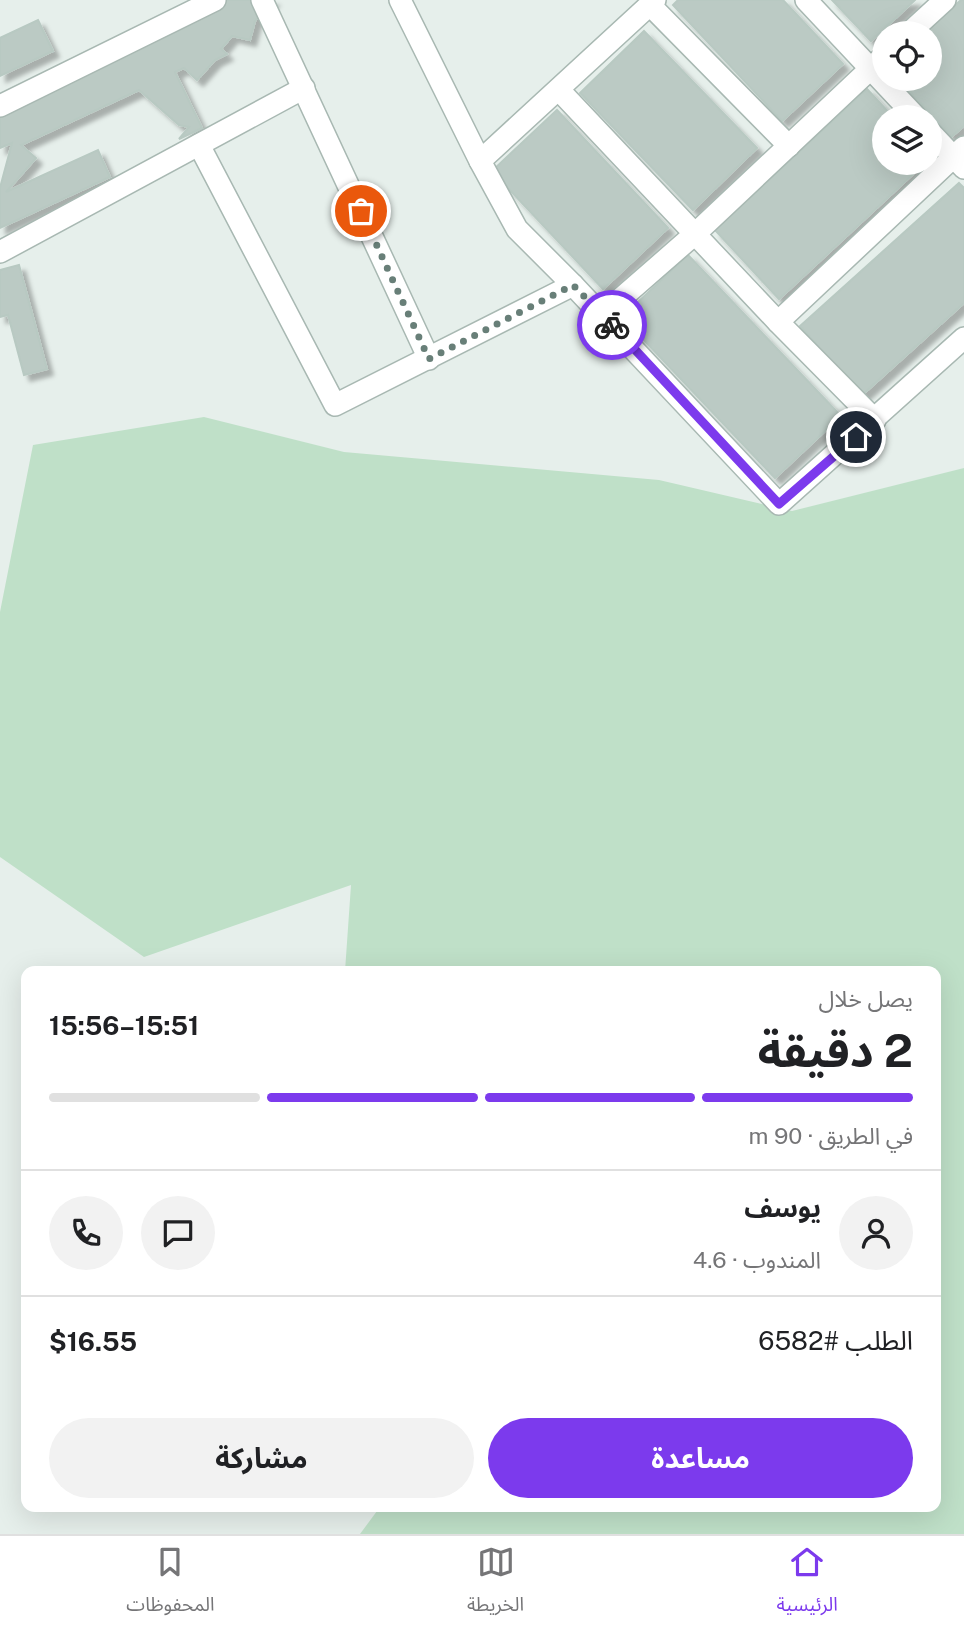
<!DOCTYPE html>
<html lang="ar">
<meta charset="utf-8">
<style>
body{margin:0;font-family:"Public Sans","Noto Sans Arabic",sans-serif;background:#f2f2f2;color:#202124;direction:rtl;height:100vh;display:flex;flex-direction:column;font-size:26px;white-space:nowrap}
*{box-sizing:border-box;margin:0}
p{font-size:23px;color:#757577}
.icon{flex:none;width:38px;height:38px;fill:none;stroke:currentColor;stroke-width:2;stroke-linecap:round;stroke-linejoin:round}
.map{position:relative;flex:1;overflow:hidden;direction:ltr}
.drawer{position:absolute;left:21px;top:966px;width:920px;height:546px;display:flex;flex-direction:column;background:#fff;border-radius:14px;box-shadow:0 7px 28px #0002;direction:rtl}
.drawer>*{flex:none}
.tools{position:absolute;left:872px;top:21px;display:grid;gap:14px}
.tools a{display:grid;place-items:center;width:70px;height:70px;border-radius:50%;background:#fff;box-shadow:0 7px 28px #0002;font-size:35px}
.pin{position:absolute;display:grid;place-items:center;width:60px;height:60px;color:#fff;margin:-30px;border:4px solid #fff;border-radius:50%;box-shadow:0 2px 7px #0007}
.courier{position:absolute;display:grid;place-items:center;width:70px;height:70px;margin:-35px;border:5px solid #7c3aed;border-radius:50%;background:#fff;color:#222;box-shadow:0 2px 9px #0007}
.headline em{font-style:normal;font-weight:700}
.headline div{display:flex;flex-direction:column-reverse}
.headline{display:flex;align-items:center;justify-content:space-between;height:119px;padding:0 28px}
h1{font-size:46px;font-weight:700;line-height:52px}
.bar{display:grid;grid-template-columns:repeat(4,1fr);gap:10px 7px;align-content:center;height:84px;padding:0 28px}
.bar i{height:9px;border-radius:5px;background:#e0e0e0}
.bar .current{background:#7c3aed}
.bar p{grid-column:span 4}
.line{display:flex;align-items:center;gap:18px;padding:0 28px;border-top:2px solid #e0e0e0}
.line div{flex:1}
.round{display:grid;place-items:center;flex:none;width:74px;height:74px;border-radius:37px;background:#f2f2f2}
.primary-button{display:flex;gap:14px;margin-top:auto;padding:14px 28px}
.primary-button a{flex:1;height:80px;border-radius:42px;background:#7c3aed;color:#fff;font-size:28px;font-weight:700;line-height:80px;text-align:center}
.primary-button a+a{background:#f2f2f2;color:#202124}
.menu{display:flex;justify-content:space-around;align-items:center;height:98px;border-top:2px solid #e0e0e0;background:#fff;font-size:19px;color:#757577}
.menu a{display:grid;justify-items:center;gap:4px}
.menu .current{color:#7c3aed}
.map>svg:first-child{display:block}
.green{fill:#bfe0c8}
.building{fill:#bbcac4;stroke:#b8c9c2;stroke-width:2;filter:url(#shadow)}
.lines{fill:none;stroke-linecap:round;stroke-linejoin:round}
.street-casing{stroke:#a8b8b2;stroke-width:24}
.street{stroke:#fff;stroke-width:21}
.done{stroke:#687f78;stroke-width:7;stroke-dasharray:0 12.6}
.route{stroke:#7c3aed;stroke-width:9}
</style>
<div class="map">
<svg width="964" height="1534" viewBox="0 0 964 1534">
<defs>
<filter id="shadow"><feDropShadow dx="6" dy="6" stdDeviation="2" flood-color="#0004"/></filter>
</defs>
<rect width="100%" height="100%" fill="#e6efeb"/>
<path class="green" d="M204,417L344,452L659,480L792,511L964,468V1534H360L380,1507H936V971H345L351,885L144,957L0,857V612L33,445Z"/>
<g class="building">
<path d="M221,0H273L255,21L250,40L232,36L221,49L227,54L215,60L197,80L184,68L175,72L202,128L179,139L189,127L179,125L139,90L21,145L36,158L6,192L98,150L110,177L0,228V188L12,143L0,148V103Z"/>
<path d="M678,0H783L843,64L782,121L673,5Z"/>
<path d="M832,0H915L871,41Z"/>
<path d="M961,0H964V126L951,137L898,79H929V33H924Z"/>
<path d="M38,20L53,51L0,76V38Z"/>
<path d="M644,31L757,148L693,210L580,93Z"/>
<path d="M867,89L893,117H884V163H925L779,299L715,230Z"/>
<path d="M557,110L668,228L603,289L492,171Z"/>
<path d="M959,183L964,188V303L861,396L800,326Z"/>
<path d="M688,255L841,416L775,478L622,317Z"/>
<path d="M19,265L47,369L24,375L8,315L0,317V270Z"/>
</g>
<g class="lines">
<defs>
<g id="street">
<path d="M262,0L429,359"/>
<path d="M400,0L480,161L517,229L573,285L779,504L964,338"/>
<path d="M806,0L916,117"/>
<path d="M650,5L789,146"/>
<path d="M909,33L945,0"/>
<path d="M559,90L778,322L875,420"/>
<path d="M0,106L215,0"/>
<path d="M929,131L964,168"/>
<path d="M199,145L335,405L573,285"/>
<path d="M480,161L655,0"/>
<path d="M0,252L304,88"/>
<path d="M602,315L696,233L884,56"/>
<path d="M778,322L964,147"/>
</g>
</defs>
<use href="#street" class="street-casing"/>
<use href="#street" class="street"/>
</g>
<g class="lines">
<path class="done" d="M361,211L429,359L573,285L612,325"/>
<path class="route" d="M612,325L779,504L856,437"/>
</g>
</svg>
<div class="tools">
<a><svg class="icon" aria-label="locate" viewBox="0 0 24 24"><circle cx="12" cy="12" r="6"/><path d="M12 2v4M12 18v4M2 12h4M18 12h4"/></svg></a>
<a><svg class="icon" aria-label="layers" viewBox="0 0 24 24"><path d="M12 4l9 5-9 5-9-5zM3 14l9 5 9-5"/></svg></a>
</div>
<div class="pin" style="left:361px;top:211px;background:#ea580c"><svg class="icon" aria-label="bag" viewBox="0 0 24 24"><path d="M5 8h14l-1 12H6zM9 8a3 3 0 0 1 6 0"/></svg></div>
<div class="pin" style="left:856px;top:437px;background:#1f2937"><svg class="icon" aria-label="home" viewBox="0 0 24 24"><path d="M3 11l9-7 9 7M6 9v11h12V9"/></svg></div>
<div class="courier" style="left:612px;top:325px"><svg class="icon" aria-label="bike" viewBox="0 0 24 24"><circle cx="6" cy="16" r="4"/><circle cx="18" cy="16" r="4"/><path d="M6 16l4-8h5l3 8M10 8l3 8H6M13 5h3"/></svg></div>
<section class="drawer">
<div class="headline"><div><h1>2 دقيقة</h1><p>يصل خلال</p></div><em>15:51–15:56</em></div>
<div class="bar"><i class="current"></i><i class="current"></i><i class="current"></i><i></i><p>في الطريق · 90 m</p></div>
<div class="line" style="height:126px"><a class="round"><svg class="icon" aria-label="person" viewBox="0 0 24 24"><circle cx="12" cy="8" r="4"/><path d="M4 21q1-7 8-7t8 7"/></svg></a><div><b>يوسف</b><p>المندوب · 4.6</p></div><a class="round"><svg class="icon" aria-label="chat" viewBox="0 0 24 24"><path d="M4 5h16v11H9l-5 4z"/></svg></a><a class="round"><svg class="icon" aria-label="phone" viewBox="0 0 24 24"><path d="M5 4h4l2 5-3 2q2 4 5 5l2-3 5 2v4C11 20 4 13 5 4z"/></svg></a></div>
<div class="line" style="height:91px"><div>الطلب #6582</div><b>$16.55</b></div>
<div class="primary-button"><a>مساعدة</a><a>مشاركة</a></div>
</section>
</div>
<nav class="menu">
<a class="current"><svg class="icon" aria-label="home" viewBox="0 0 24 24"><path d="M3 11l9-7 9 7M6 9v11h12V9"/></svg>الرئيسية</a>
<a><svg class="icon" aria-label="map" viewBox="0 0 24 24"><path d="M3 6l6-2 6 2 6-2v14l-6 2-6-2-6 2zM9 4v14M15 6v14"/></svg>الخريطة</a>
<a><svg class="icon" aria-label="saved" viewBox="0 0 24 24"><path d="M7 4h10v16l-5-4-5 4z"/></svg>المحفوظات</a>
</nav>
